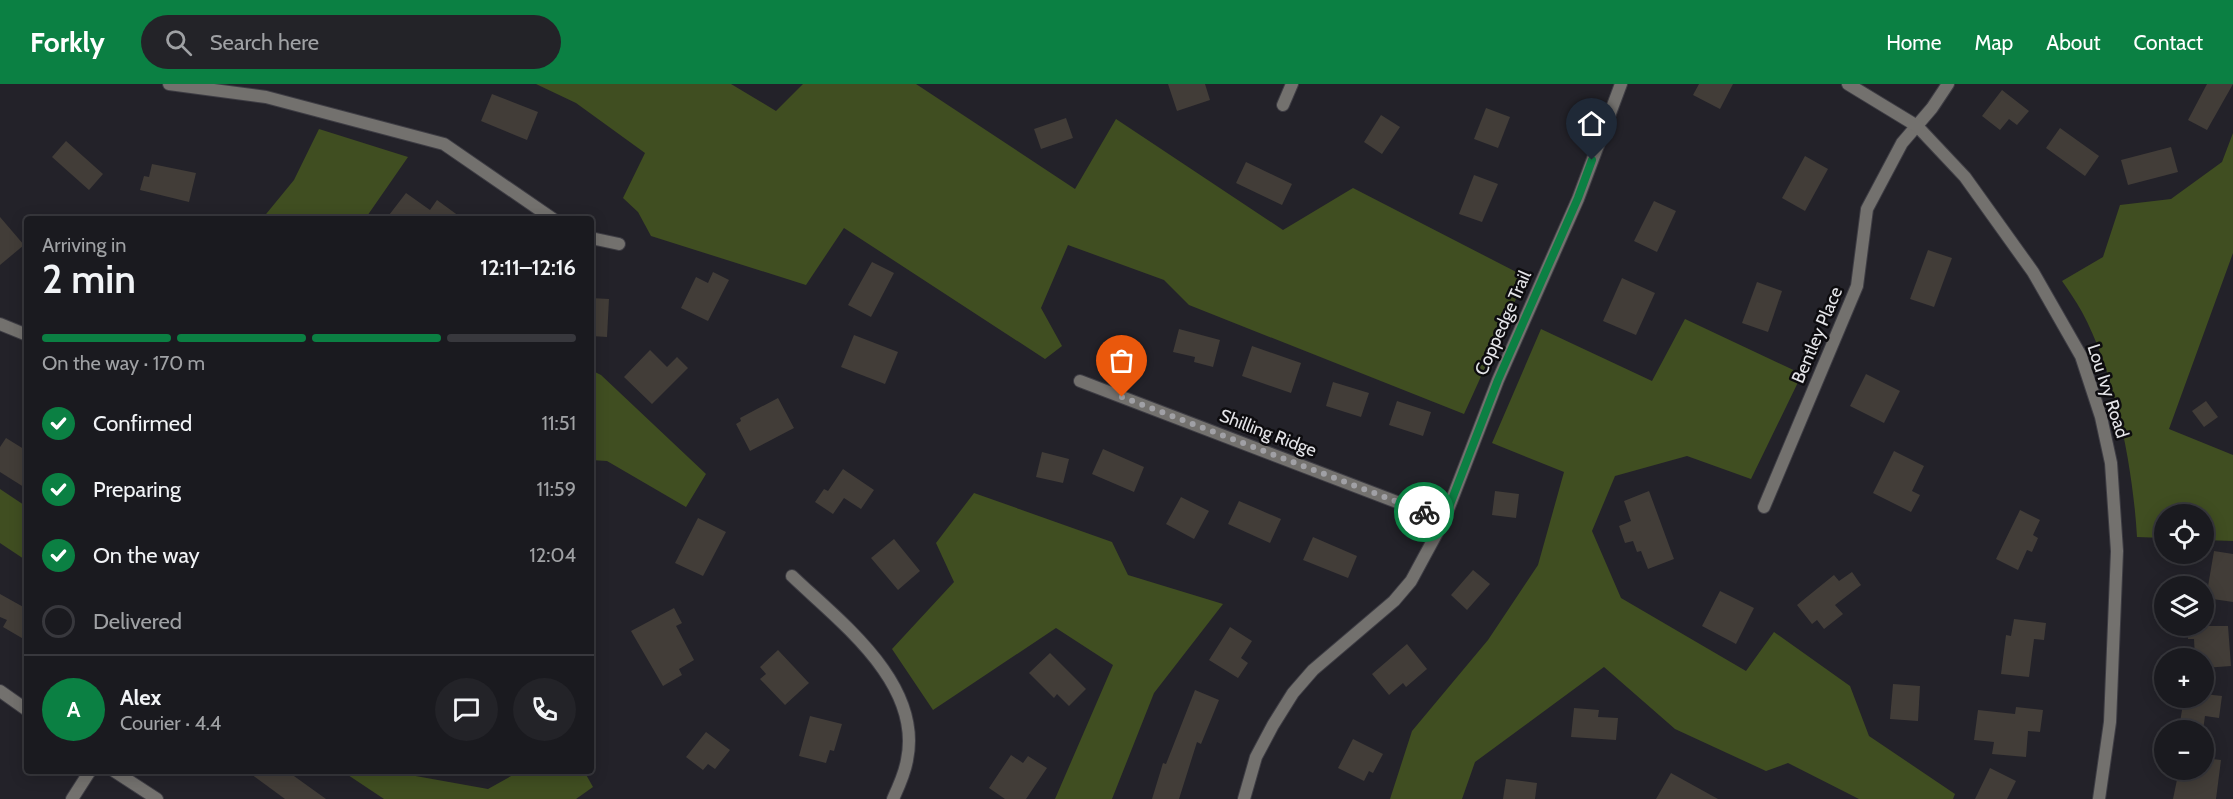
<!DOCTYPE html>
<meta charset="utf-8">
<style>
body{margin:0;font-family:Cabin,sans-serif;background:#232328;color:#f1f3f6;height:100vh;display:flex;flex-direction:column;font-size:22px;white-space:nowrap}
*{box-sizing:border-box;margin:0}
p{font-size:20px;color:#9fa1a4}
.icon{flex:none;width:33px;height:33px;fill:none;stroke:currentColor;stroke-width:2;stroke-linecap:round;stroke-linejoin:round}
.map{position:relative;flex:1;overflow:hidden}
.drawer{position:absolute;left:24px;top:132px;width:570px;height:558px;display:flex;flex-direction:column;background:#1a1a1f;border-radius:6px;box-shadow:0 3px 15px #0003,0 0 0 2px #38383d}
.drawer>*{flex:none}
.fabs{position:absolute;left:2154px;top:420px;display:grid;gap:12px}
.fabs a{display:grid;place-items:center;width:60px;height:60px;border-radius:50%;background:#1a1a1f;box-shadow:0 3px 15px #0003,0 0 0 2px #38383d;font-size:30px}
.pin{position:absolute;display:grid;place-items:center;width:51px;height:51px;color:#fff;margin:-62px -26px;border-radius:50% 50% 50% 0;rotate:-45deg;box-shadow:0 0 6px #0007}
.pin .icon{rotate:45deg}
.courier{position:absolute;display:grid;place-items:center;width:60px;height:60px;margin:-30px;border:4px solid #0b8043;border-radius:50%;background:#fff;color:#222;box-shadow:0 2px 8px #0007}
.headline em{font-style:normal;font-weight:600}
.headline div{display:flex;flex-direction:column-reverse}
.headline{display:flex;align-items:center;justify-content:space-between;height:102px;padding:0 18px}
h1{font-size:39px;font-weight:600;line-height:45px}
.bar{display:grid;grid-template-columns:repeat(4,1fr);gap:9px 6px;align-content:center;height:72px;padding:0 18px}
.bar i{height:8px;border-radius:4px;background:#38383d}
.bar .current{background:#0b8043}
.bar p{grid-column:span 4}
.line{display:flex;align-items:center;gap:15px;padding:0 18px;border-top:2px solid #38383d}
.line div{flex:1}
.round{display:grid;place-items:center;flex:none;width:63px;height:63px;border-radius:32px;background:#232328}
ol{padding:0 18px;list-style:none}
li{display:flex;align-items:center;gap:18px;height:66px}
li p{margin-inline-start:auto}
li .icon{padding:6px;border-radius:50%;background:#0b8043;color:#fff;stroke-width:4}
li:last-child{color:#9fa1a4}
li i{width:33px;height:33px;border:3px solid #38383d;border-radius:50%}
header{display:flex;align-items:center;gap:36px;box-sizing:border-box;height:84px;padding:0 30px;background:#0b8043;color:#fff}
header strong{font-size:28px}
nav{display:flex;gap:33px;margin-inline-start:auto;font-size:21px}
.search{width:420px;height:54px;background:#232328;display:flex;align-items:center;gap:15px;box-sizing:border-box;padding:0 21px;border-radius:33px;color:#9fa1a4;font-size:22px}
.map>svg:first-child{display:block}
.green{fill:#404e21}
.building{fill:#423d38}
.lines{fill:none;stroke-linecap:round;stroke-linejoin:round}
.minor-casing{stroke:#3e3d44;stroke-width:14}
.tertiary-casing{stroke:#3e3d44;stroke-width:14}
.minor{stroke:#73716e;stroke-width:12}
.tertiary{stroke:#73716e;stroke-width:12}
.done{stroke:#a0a0a5;stroke-width:6;stroke-dasharray:0 10.8}
.route{stroke:#0b8043;stroke-width:8}
.labels{text-anchor:middle;stroke-width:5;stroke-linejoin:round;paint-order:stroke}
.street-label{font-size:18px;fill:#e4e4e8;stroke:#0d0c0f}
</style>
<header>
<strong>Forkly</strong>
<div class="search"><svg class="icon" aria-label="search" viewBox="0 0 24 24"><circle cx="10" cy="10" r="6"/><path d="M15 15l6 6"/></svg>Search here</div>
<nav><a>Home</a><a>Map</a><a>About</a><a>Contact</a></nav>
</header>
<div class="map">
<svg width="2233" height="715" viewBox="0 0 2233 715">
<rect width="100%" height="100%" fill="#232229"/>
<g class="green">
<path d="M536,0H731L776,27L803,0H916L1075,105L1116,35L1283,146L1353,104L1526,193L1464,330L1189,221L1164,196L1068,161L1041,224L1062,262L1045,275L844,144L806,201L651,152L638,128L623,114L645,69L576,19Z"/>
<path d="M319,45L408,73L365,135H262L294,96Z"/>
<path d="M2233,49V169L2169,345L2233,371V457L2204,456V430H2164V454L2137,453C2133,383 2115,289 2082,228C2076,217 2069,207 2062,197L2103,173L2120,121L2171,115L2222,78Z"/>
<path d="M1685,235L1802,290L1751,395L1687,372L1615,392L1592,447L1621,514L1746,587L1774,548L1850,602L1869,652L1955,710L1953,715H1859L1788,679L1766,687L1675,645L1604,583L1475,678L1462,715H1390L1412,647L1488,556L1538,481L1564,388L1492,359L1541,245L1652,297Z"/>
<path d="M591,286L601,291L706,390L686,423L607,377L591,376Z"/>
<path d="M0,405L27,423V477L0,459Z"/>
<path d="M974,409L1112,458L1128,491L1223,520L1154,609L1112,715H1055L1113,581L1056,544L933,626L892,565L954,498L936,459Z"/>
<path d="M342,687H403L410,691L488,705L520,687H584L593,703L576,715H384Z"/>
</g>
<g class="building">
<path d="M1168,0H1205L1210,16L1177,27Z"/>
<path d="M1699,0H1733L1720,25L1693,11Z"/>
<path d="M2207,0H2233L2207,46L2188,36Z"/>
<path d="M2002,6L2029,27L2017,41L2009,35L2000,46L1982,32Z"/>
<path d="M492,10L538,28L527,56L481,37Z"/>
<path d="M1486,24L1510,33L1498,64L1474,55Z"/>
<path d="M1381,31L1400,43L1382,70L1364,58Z"/>
<path d="M1066,34L1073,54L1041,65L1034,45Z"/>
<path d="M2060,44L2099,72L2085,92L2046,64Z"/>
<path d="M66,57L103,90L89,106L52,73Z"/>
<path d="M2171,63L2178,88L2128,101L2121,76Z"/>
<path d="M1805,72L1828,85L1805,127L1782,114Z"/>
<path d="M1246,78L1292,100L1282,121L1236,99Z"/>
<path d="M152,80L196,89L189,118L140,106L144,92L149,93Z"/>
<path d="M1474,91L1498,100L1482,138L1459,130Z"/>
<path d="M406,109L430,126L437,116L463,135H386Z"/>
<path d="M1654,117L1676,127L1657,168L1634,157Z"/>
<path d="M0,133L24,161L0,181Z"/>
<path d="M1928,166L1952,174L1934,223L1910,215Z"/>
<path d="M872,178L894,189L871,233L848,221Z"/>
<path d="M713,188L729,196L708,237L681,224L696,193L708,199Z"/>
<path d="M1622,194L1655,209L1636,251L1603,237Z"/>
<path d="M1757,198L1782,207L1768,248L1742,239Z"/>
<path d="M591,214L609,215L607,253L591,252Z"/>
<path d="M1179,245L1220,256L1213,283L1194,278L1195,273L1173,268Z"/>
<path d="M854,251L898,268L885,300L841,283Z"/>
<path d="M1252,262L1301,279L1291,309L1242,292Z"/>
<path d="M650,266L667,283L677,273L688,284L652,320L624,293Z"/>
<path d="M1866,290L1900,307L1884,339L1850,322Z"/>
<path d="M1333,298L1369,309L1361,333L1326,322Z"/>
<path d="M778,314L794,344L750,367L736,340L741,337L740,334Z"/>
<path d="M1397,317L1431,328L1423,352L1389,341Z"/>
<path d="M2206,317L2218,333L2204,343L2192,327Z"/>
<path d="M6,354L27,367V405L0,388V363Z"/>
<path d="M1103,365L1144,383L1134,408L1092,390Z"/>
<path d="M1894,367L1924,382L1912,407L1920,411L1911,428L1873,409Z"/>
<path d="M1042,368L1069,375L1063,399L1036,393Z"/>
<path d="M843,385L874,406L861,425L844,414L833,430L815,418L824,405L828,407Z"/>
<path d="M1495,407L1519,410L1516,434L1492,431Z"/>
<path d="M1649,407L1674,475L1648,485L1641,467L1637,468L1633,457L1625,459L1619,442L1631,437L1624,417Z"/>
<path d="M1181,413L1209,427L1194,455L1166,440Z"/>
<path d="M1239,417L1281,435L1270,459L1228,440Z"/>
<path d="M2020,426L2040,436L2033,451L2038,454L2032,468L2027,466L2018,486L1996,475Z"/>
<path d="M698,434L726,448L703,492L675,479Z"/>
<path d="M1313,453L1357,472L1348,494L1303,476Z"/>
<path d="M894,455L920,487L898,506L871,474Z"/>
<path d="M2214,467L2233,470V518L2206,514Z"/>
<path d="M1473,486L1490,500L1467,526L1451,511Z"/>
<path d="M1852,488L1861,501L1835,521L1843,530L1824,545L1817,536L1812,540L1797,521L1834,491L1839,497Z"/>
<path d="M1720,507L1754,524L1736,560L1702,542Z"/>
<path d="M0,510L27,525V557L3,543L7,536L0,533Z"/>
<path d="M674,524L682,539L676,542L694,576L679,585L682,591L663,602L631,547Z"/>
<path d="M2014,535L2046,539L2044,556L2034,555L2029,593L2001,590L2006,551L2011,552Z"/>
<path d="M2187,542H2228L2231,582L2204,584V574H2195L2194,555H2188Z"/>
<path d="M1230,543L1252,557L1241,574L1248,579L1238,594L1209,576Z"/>
<path d="M1407,560L1427,585L1406,603L1403,599L1389,611L1372,590Z"/>
<path d="M778,566L809,599L785,621L760,595L766,590L760,583Z"/>
<path d="M1050,569L1086,605L1069,622L1057,610L1054,614L1029,589Z"/>
<path d="M1893,600L1920,602L1918,637L1890,635Z"/>
<path d="M1195,606L1219,616L1201,660L1197,658L1179,715H1152L1163,679L1166,680Z"/>
<path d="M2204,610L2222,612L2219,634L2205,632L2203,646L2179,644L2184,614H2204Z"/>
<path d="M2016,623L2043,626L2040,648L2028,647L2026,673L1992,670L1994,658L1974,656L1978,626L2015,630Z"/>
<path d="M1574,624L1599,626L1598,633L1618,634L1616,656L1571,653Z"/>
<path d="M810,632L842,640L834,667L830,666L826,679L799,672Z"/>
<path d="M706,648L730,666L715,685L708,680L703,686L686,673Z"/>
<path d="M1353,655L1383,670L1373,689L1369,687L1364,697L1338,684Z"/>
<path d="M1011,671L1023,679L1028,672L1047,684L1026,715H1005L989,704Z"/>
<path d="M2204,674L2221,676L2216,715H2173L2179,686H2204Z"/>
<path d="M1990,684L2016,697L2007,715H1975Z"/>
<path d="M247,687H287L326,715H285Z"/>
<path d="M1671,689L1718,715H1656Z"/>
<path d="M1506,695L1537,699L1535,715H1503Z"/>
</g>
<g class="lines">
<defs>
<g id="minor">
<path d="M169,0L266,13L444,60L553,135"/>
<path d="M1283,21L1292,0"/>
<path d="M591,154L619,160"/>
<path d="M0,240L27,251"/>
<path d="M1080,297L1444,436"/>
<path d="M1764,423L1857,202L1867,125L1902,59L1932,24L1948,0"/>
<path d="M792,492C840,538 923,599 907,676C905,689 899,702 893,715"/>
<path d="M0,607L27,626"/>
<path d="M114,687L157,715"/>
<path d="M72,715L90,687"/>
<path d="M1244,715L1256,673L1273,641L1293,609L1313,586L1394,517L1411,497L1444,436L1498,296L1578,115L1621,0"/>
</g>
<path id="tertiary" d="M1848,0L1917,42L1965,93L2033,188L2081,272L2101,333L2111,379L2117,467L2110,638L2099,715"/>
</defs>
<use href="#minor" class="minor-casing"/>
<use href="#tertiary" class="tertiary-casing"/>
<use href="#minor" class="minor"/>
<use href="#tertiary" class="tertiary"/>
</g>
<g class="lines">
<path class="done" d="M1122,313L1424,428"/>
<path class="route" d="M1424,428L1444,436L1498,296L1578,114L1592,76"/>
</g>
<g class="labels">
<g class="street-label">
<text transform="translate(1503 239) rotate(-66)" y="6">Coppedge Trail</text>
<text transform="translate(1817 251) rotate(-67)" y="6">Bentley Place</text>
<text transform="translate(2108 307) rotate(72)" y="6">Lou Ivy Road</text>
<text transform="translate(1268 349) rotate(21)" y="6">Shilling Ridge</text>
</g>
</g>
</svg>
<div class="fabs">
<a><svg class="icon" aria-label="locate" viewBox="0 0 24 24"><circle cx="12" cy="12" r="6"/><path d="M12 2v4M12 18v4M2 12h4M18 12h4"/></svg></a>
<a><svg class="icon" aria-label="layers" viewBox="0 0 24 24"><path d="M12 4l9 5-9 5-9-5zM3 14l9 5 9-5"/></svg></a>
<a>+</a>
<a>−</a>
</div>
<div class="pin" style="left:1122px;top:313px;background:#ea580c"><svg class="icon" aria-label="bag" viewBox="0 0 24 24"><path d="M5 8h14l-1 12H6zM9 8a3 3 0 0 1 6 0"/></svg></div>
<div class="pin" style="left:1592px;top:76px;background:#1f2937"><svg class="icon" aria-label="home" viewBox="0 0 24 24"><path d="M3 11l9-7 9 7M6 9v11h12V9"/></svg></div>
<div class="courier" style="left:1424px;top:428px"><svg class="icon" aria-label="bike" viewBox="0 0 24 24"><circle cx="6" cy="16" r="4"/><circle cx="18" cy="16" r="4"/><path d="M6 16l4-8h5l3 8M10 8l3 8H6M13 5h3"/></svg></div>
<section class="drawer">
<div class="headline"><div><h1>2 min</h1><p>Arriving in</p></div><em>12:11–12:16</em></div>
<div class="bar"><i class="current"></i><i class="current"></i><i class="current"></i><i></i><p>On the way · 170 m</p></div>
<ol>
<li><svg class="icon" aria-label="check" viewBox="0 0 24 24"><path d="M5 12l5 5 9-10"/></svg>Confirmed<p>11:51</p></li>
<li><svg class="icon" aria-label="check" viewBox="0 0 24 24"><path d="M5 12l5 5 9-10"/></svg>Preparing<p>11:59</p></li>
<li><svg class="icon" aria-label="check" viewBox="0 0 24 24"><path d="M5 12l5 5 9-10"/></svg>On the way<p>12:04</p></li>
<li><i></i>Delivered</li>
</ol>
<div class="line" style="height:108px"><b class="round" style="background:#0b8043;color:#fff">A</b><div><b>Alex</b><p>Courier · 4.4</p></div><a class="round"><svg class="icon" aria-label="chat" viewBox="0 0 24 24"><path d="M4 5h16v11H9l-5 4z"/></svg></a><a class="round"><svg class="icon" aria-label="phone" viewBox="0 0 24 24"><path d="M5 4h4l2 5-3 2q2 4 5 5l2-3 5 2v4C11 20 4 13 5 4z"/></svg></a></div>
</section>
</div>
